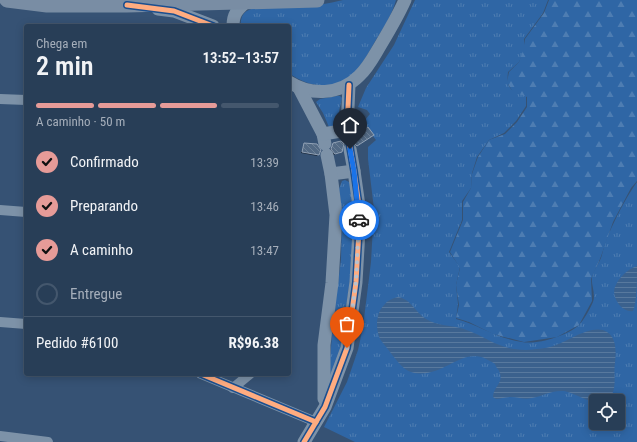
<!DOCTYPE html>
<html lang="pt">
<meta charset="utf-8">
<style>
body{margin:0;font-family:"Roboto Condensed",sans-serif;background:#30455d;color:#f1f3f6;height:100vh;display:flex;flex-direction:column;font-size:15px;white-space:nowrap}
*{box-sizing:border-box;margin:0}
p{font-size:13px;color:#a5aeba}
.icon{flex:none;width:22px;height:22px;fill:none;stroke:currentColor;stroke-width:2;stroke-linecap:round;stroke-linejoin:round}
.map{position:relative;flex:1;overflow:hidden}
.details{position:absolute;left:24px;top:24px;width:267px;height:352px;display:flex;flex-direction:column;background:#283e57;border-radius:4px;box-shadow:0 2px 10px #0003,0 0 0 1px #44576d}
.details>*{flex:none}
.tools{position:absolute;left:589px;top:394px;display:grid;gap:8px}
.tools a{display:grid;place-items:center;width:36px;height:36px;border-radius:4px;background:#283e57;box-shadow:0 2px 10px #0003,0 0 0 1px #44576d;font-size:20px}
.pin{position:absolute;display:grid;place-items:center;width:34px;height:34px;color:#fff;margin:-41px -17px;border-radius:50% 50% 50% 0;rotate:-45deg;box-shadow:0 0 4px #0007}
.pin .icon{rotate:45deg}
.courier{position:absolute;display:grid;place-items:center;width:40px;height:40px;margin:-20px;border:3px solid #1a73e8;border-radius:50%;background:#fff;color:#222;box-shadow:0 1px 5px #0007}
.head em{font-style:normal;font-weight:600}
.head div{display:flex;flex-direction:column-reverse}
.head{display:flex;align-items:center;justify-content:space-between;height:68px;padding:0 12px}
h1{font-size:26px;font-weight:600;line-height:30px}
.bar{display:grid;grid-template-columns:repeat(4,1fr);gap:6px 4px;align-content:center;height:48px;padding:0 12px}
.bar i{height:5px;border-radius:3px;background:#44576d}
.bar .selected{background:#e69b98}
.bar p{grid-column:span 4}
.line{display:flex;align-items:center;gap:10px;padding:0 12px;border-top:1px solid #44576d}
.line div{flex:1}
ol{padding:0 12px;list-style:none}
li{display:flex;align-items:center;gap:12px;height:44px}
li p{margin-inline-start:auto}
li .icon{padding:4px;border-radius:50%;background:#e69b98;color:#111;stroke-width:4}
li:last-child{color:#a5aeba}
li i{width:22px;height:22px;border:2px solid #44576d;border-radius:50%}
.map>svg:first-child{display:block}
.grass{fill:url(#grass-tufts);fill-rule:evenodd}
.forest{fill:url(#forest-firs)}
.water{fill:url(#water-rules)}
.shadow{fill:#0007}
.building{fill:url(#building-back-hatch);stroke:#92a2b6}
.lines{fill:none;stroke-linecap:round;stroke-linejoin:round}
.minor{stroke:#7d92a8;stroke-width:10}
.tertiary{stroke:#7d92a8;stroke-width:13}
.secondary{stroke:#798da4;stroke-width:15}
.cycleway-casing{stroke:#1b4f8f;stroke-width:8}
.cycleway{stroke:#ffac80;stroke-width:5}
.done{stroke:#b9c2ce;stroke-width:4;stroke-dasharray:0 7.2}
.route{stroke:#1a73e8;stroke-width:5}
</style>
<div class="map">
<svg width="637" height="442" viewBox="0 0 637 442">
<defs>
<pattern id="grass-tufts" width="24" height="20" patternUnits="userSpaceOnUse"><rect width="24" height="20" fill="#2f66a5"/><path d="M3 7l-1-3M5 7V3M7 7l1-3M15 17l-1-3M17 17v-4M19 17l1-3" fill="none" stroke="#4e7db2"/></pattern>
<pattern id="forest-firs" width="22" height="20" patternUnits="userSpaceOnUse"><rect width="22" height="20" fill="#2f66a5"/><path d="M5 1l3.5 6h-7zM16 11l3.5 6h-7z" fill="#4e7db2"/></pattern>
<pattern id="water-rules" width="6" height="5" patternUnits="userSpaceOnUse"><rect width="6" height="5" fill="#3b618d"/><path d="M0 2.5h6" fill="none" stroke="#58799e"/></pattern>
<pattern id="building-back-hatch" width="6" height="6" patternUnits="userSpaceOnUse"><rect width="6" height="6" fill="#526984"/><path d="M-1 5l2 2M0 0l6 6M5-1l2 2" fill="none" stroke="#6c8096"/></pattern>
</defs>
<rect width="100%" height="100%" fill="#365274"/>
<g class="grass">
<path d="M343,0H396C392,14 385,26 377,38C370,50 363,64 353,74C336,92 307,87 289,73V26H241C240,15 245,10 255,8C285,7 314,8 343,0Z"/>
<path d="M415,0H548L543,13L524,39V51L519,62L508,72C506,89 511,91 526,96V106L516,121L504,133L489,140L477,157L472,173L471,188L462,201V220L449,252L460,267L456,285L458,304L456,319C479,325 498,339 522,342C537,345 567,336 579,325C584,320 590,309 593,302C596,294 591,285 592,278C593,271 598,265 601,258C603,252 604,245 607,238C615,219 625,199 637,182V442H355L324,427L347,382L358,350L363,327L371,262L374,209L368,159V147L376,140L368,130L362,134L360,126L370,114L367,110L358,107L366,88L394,45ZM596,401H618V423H596Z"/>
<path d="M337,96H340L342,98L339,111V125L329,127L323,113L316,102L320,99Z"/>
<path d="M345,180L351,183L354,225L352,266L339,356L328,380L334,315L341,260L342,215L339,189L342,181Z"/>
</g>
<path class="forest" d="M549,0H637V181L631,188L613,222L600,259L591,279L592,301L579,325L557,337L524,342L493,334L469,322L456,318L459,305L456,285L460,268L450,252L463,220V202L471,188L472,174L478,157L489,140L505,134L517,122L527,107V97L513,92L507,82L509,72L519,62L523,51L525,39L544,13Z"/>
<g class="water">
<path d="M637,266C637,277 637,304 633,311C622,313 611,297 615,287C618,278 628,269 637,266Z"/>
<path d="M398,297C411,299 415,312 426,319C437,326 452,325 464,329C487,337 499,350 526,350C535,349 545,349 553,346C568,342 592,323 607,332C617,338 616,353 615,363C613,373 618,390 609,398C596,410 578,393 564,391C552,390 543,396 532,398C525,400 517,397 511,397C505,397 501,399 496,399L493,397C493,386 506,383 498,369C497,369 495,364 495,364C493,362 489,361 486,359C462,346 441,381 411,372C404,370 398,362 393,356C389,350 384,345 380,339C375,328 376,312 385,304C388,300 394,298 398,297Z"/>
</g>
<g class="shadow">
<path d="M304,144L318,154L317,156L301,153Z"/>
<path d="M333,144L341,152L340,153L333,155L330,150Z"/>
</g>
<g class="building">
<path d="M368,127L374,135L357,146L354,143L356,135Z"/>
<path d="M341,141L344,144L342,152L335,154L331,149L333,143Z"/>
<path d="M304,143L317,144L321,150L319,155L302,152Z"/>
</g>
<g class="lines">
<g class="minor">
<path d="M0,99L26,100"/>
<path d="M0,210L26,212"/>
<path d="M0,322L26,324"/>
<path d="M201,374L316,422"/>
<path d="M233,388L250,374"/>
<path d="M0,436L48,442"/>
</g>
<g class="tertiary">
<path d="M158,9L174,11L213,26"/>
<path d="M233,26C233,14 237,10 246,2"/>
<path d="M289,82C311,96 340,95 359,76C368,68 374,56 380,46C389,31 398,16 405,0"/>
<path d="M299,88L323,134L325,144"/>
<path d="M323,134L347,130"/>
<path d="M348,138L347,130L349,85"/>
<path d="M331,174L354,171"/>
<path d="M324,399V345L332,283L336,215L331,174L327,155"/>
<path d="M304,442L325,407L347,348L356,282L360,213L354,171L350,149"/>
</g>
<path class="secondary" d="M7,0L47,5H127L317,0"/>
<defs>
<g id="cycleway">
<path d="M127,5L174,11L213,26"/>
<path d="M201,374L316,422"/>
<path d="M304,442L325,407L347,348L356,282L360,213L354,171L347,130L349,85"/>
</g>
</defs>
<use href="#cycleway" class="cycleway-casing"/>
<use href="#cycleway" class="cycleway"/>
</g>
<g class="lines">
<path class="done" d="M347,348L356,282L359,220"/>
<path class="route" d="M350,149L354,171L359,220"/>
</g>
</svg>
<div class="tools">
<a><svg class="icon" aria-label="locate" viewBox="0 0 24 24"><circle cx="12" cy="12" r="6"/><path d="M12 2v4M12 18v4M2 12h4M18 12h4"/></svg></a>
</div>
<div class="pin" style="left:347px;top:348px;background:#ea580c"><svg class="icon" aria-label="bag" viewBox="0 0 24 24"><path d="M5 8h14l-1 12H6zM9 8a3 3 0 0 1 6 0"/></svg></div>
<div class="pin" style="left:350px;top:149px;background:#1f2937"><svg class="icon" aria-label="home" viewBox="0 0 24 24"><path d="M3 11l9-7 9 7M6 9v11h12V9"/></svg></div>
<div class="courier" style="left:359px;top:220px"><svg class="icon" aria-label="car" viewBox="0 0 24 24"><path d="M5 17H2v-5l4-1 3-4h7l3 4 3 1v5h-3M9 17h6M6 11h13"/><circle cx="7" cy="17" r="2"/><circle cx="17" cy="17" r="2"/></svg></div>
<section class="details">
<div class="head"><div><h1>2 min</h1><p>Chega em</p></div><em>13:52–13:57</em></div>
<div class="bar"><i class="selected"></i><i class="selected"></i><i class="selected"></i><i></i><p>A caminho · 50 m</p></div>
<ol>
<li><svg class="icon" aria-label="check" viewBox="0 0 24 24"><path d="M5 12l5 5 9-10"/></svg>Confirmado<p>13:39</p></li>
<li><svg class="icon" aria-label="check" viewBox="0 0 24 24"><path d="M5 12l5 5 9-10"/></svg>Preparando<p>13:46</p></li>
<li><svg class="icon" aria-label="check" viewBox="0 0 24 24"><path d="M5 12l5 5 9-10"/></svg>A caminho<p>13:47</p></li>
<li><i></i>Entregue</li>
</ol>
<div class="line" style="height:52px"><div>Pedido #6100</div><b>R$96.38</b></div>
</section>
</div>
